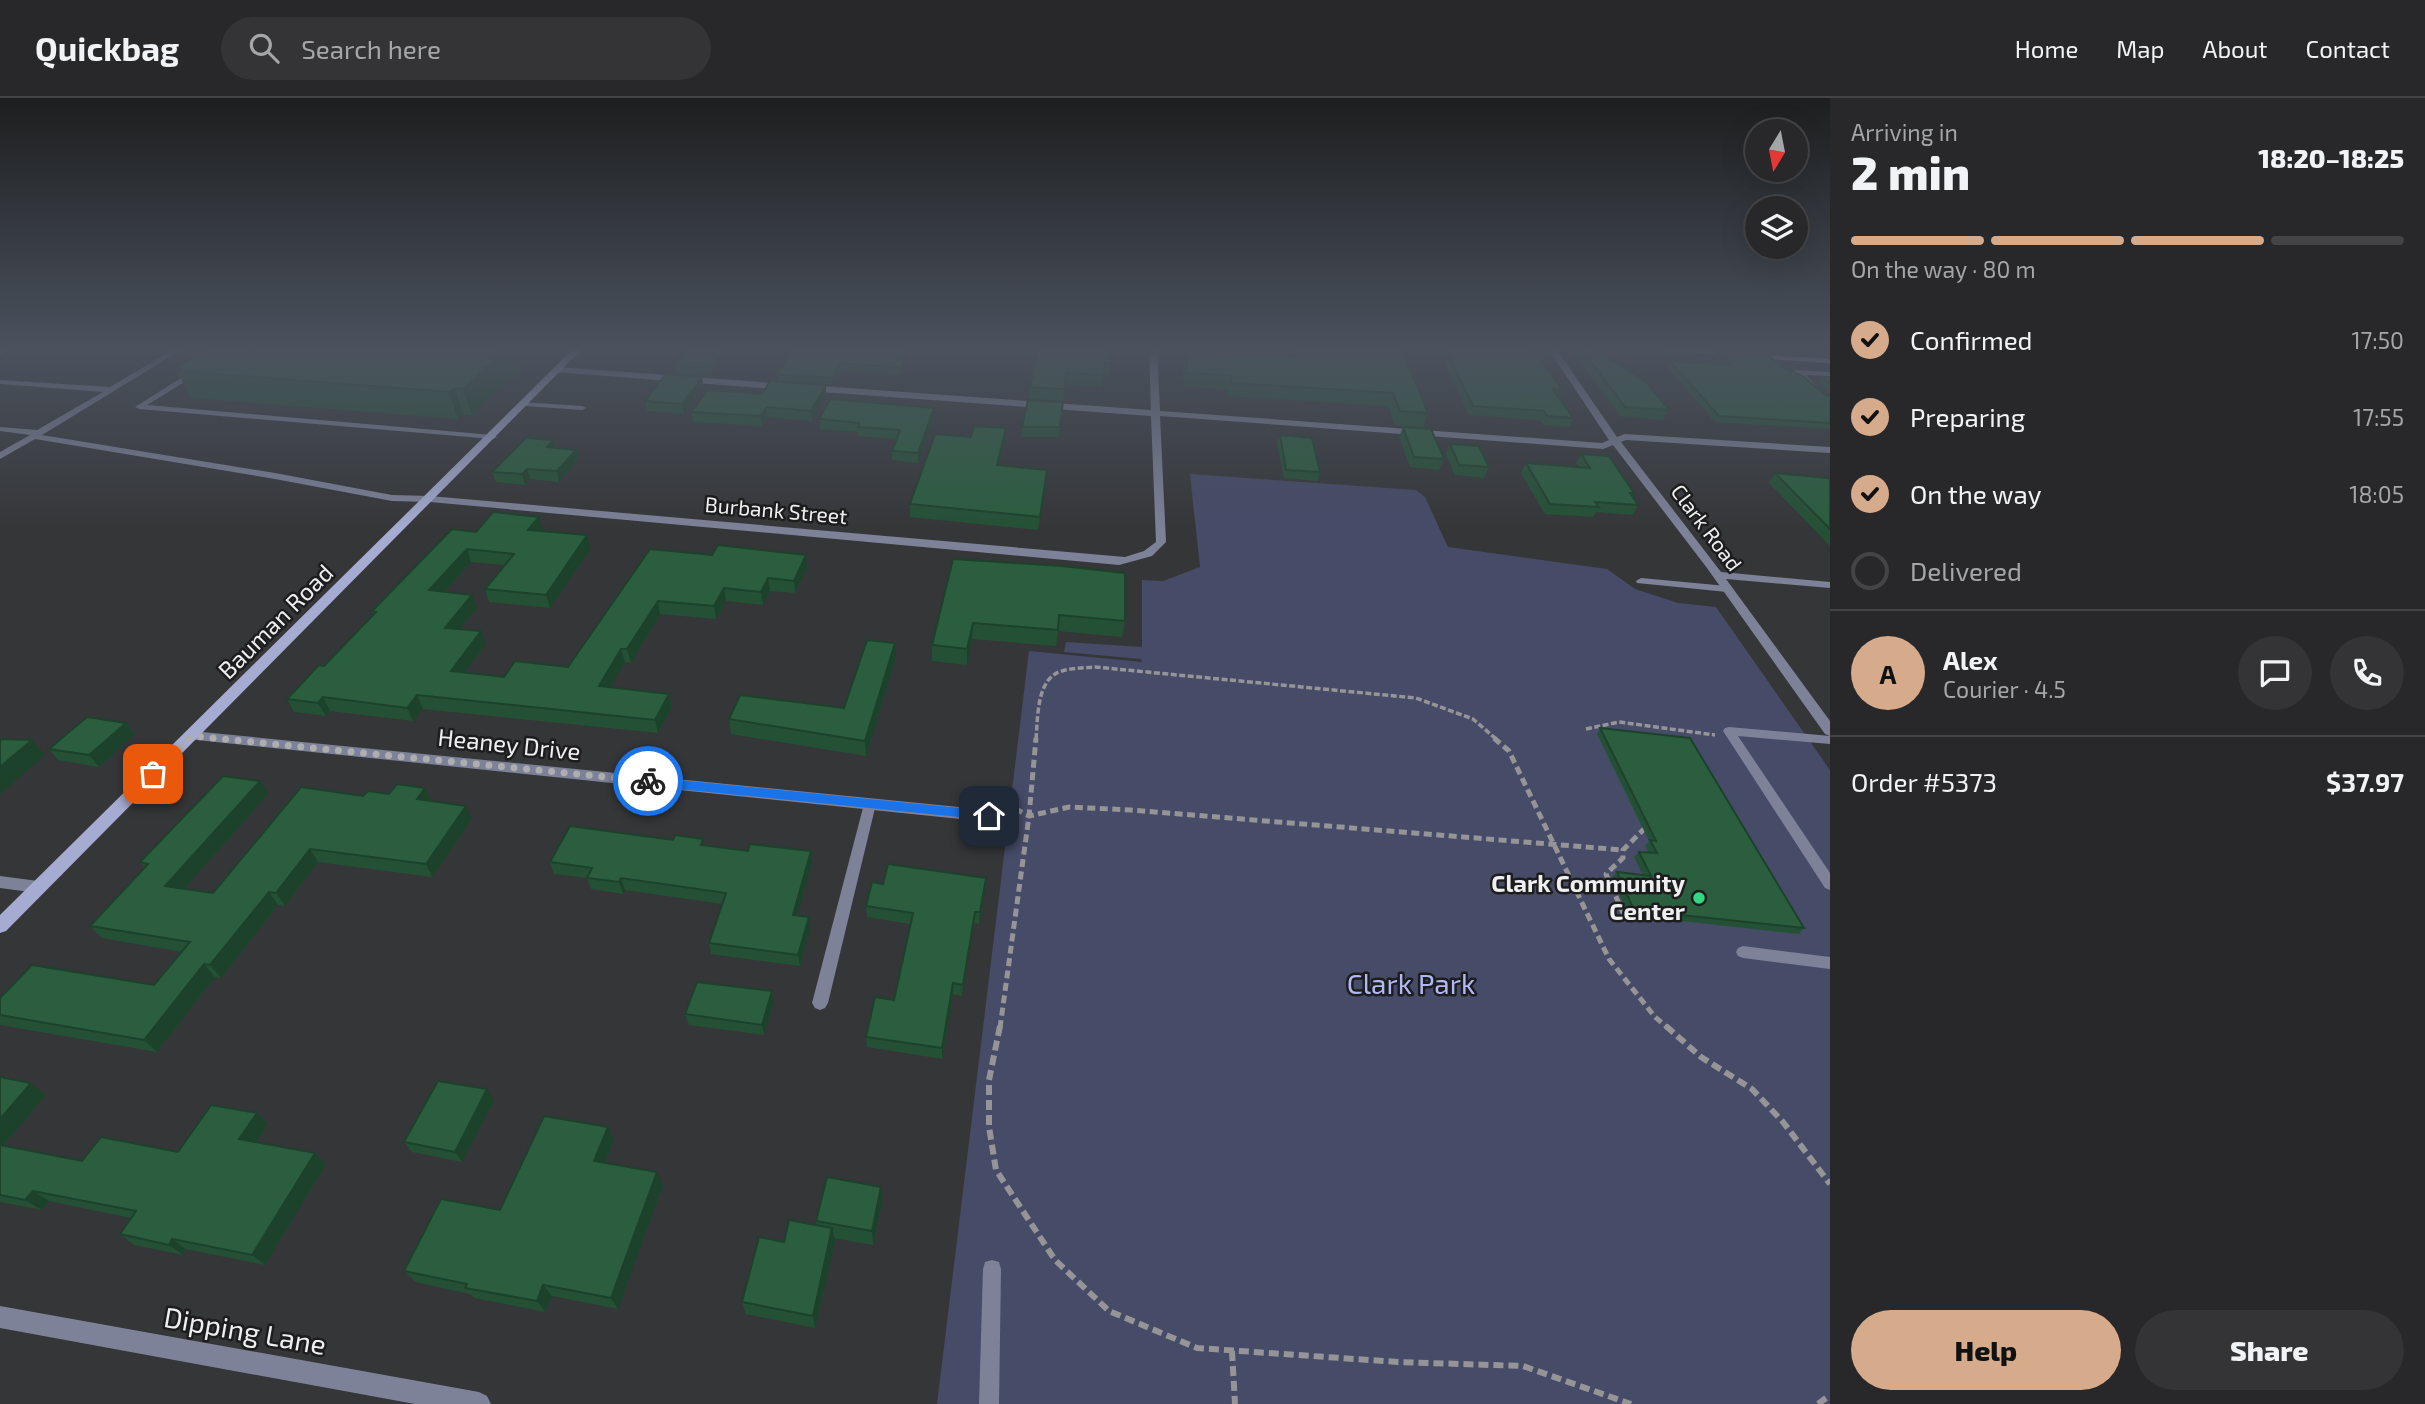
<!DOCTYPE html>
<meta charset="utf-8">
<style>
body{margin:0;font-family:"Exo 2",sans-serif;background:#343436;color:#f1f3f6;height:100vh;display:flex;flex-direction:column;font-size:26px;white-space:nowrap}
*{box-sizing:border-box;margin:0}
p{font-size:23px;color:#a5a6a8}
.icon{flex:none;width:38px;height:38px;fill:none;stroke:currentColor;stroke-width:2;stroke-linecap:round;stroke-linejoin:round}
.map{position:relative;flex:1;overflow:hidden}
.drawer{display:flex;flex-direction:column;background:#28282a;width:595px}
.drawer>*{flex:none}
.needle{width:46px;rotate:190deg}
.fabs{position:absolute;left:1745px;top:21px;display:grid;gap:14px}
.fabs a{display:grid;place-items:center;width:63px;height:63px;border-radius:50%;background:#28282a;box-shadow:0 7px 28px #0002,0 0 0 2px #444447;font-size:35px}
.pin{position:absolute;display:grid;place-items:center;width:60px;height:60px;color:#fff;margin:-30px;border-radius:14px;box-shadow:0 4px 10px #0006}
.courier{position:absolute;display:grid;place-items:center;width:70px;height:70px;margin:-35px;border:5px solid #1a73e8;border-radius:50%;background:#fff;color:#222;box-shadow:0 2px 9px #0007}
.head em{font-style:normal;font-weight:800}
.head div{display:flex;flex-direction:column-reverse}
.head{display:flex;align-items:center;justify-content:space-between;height:119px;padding:0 21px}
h1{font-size:46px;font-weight:800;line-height:52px}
.bar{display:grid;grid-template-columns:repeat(4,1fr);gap:10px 7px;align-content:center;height:84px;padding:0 21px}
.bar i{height:9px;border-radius:5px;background:#444447}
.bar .on{background:#d6ab8b}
.bar p{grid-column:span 4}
.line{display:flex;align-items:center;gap:18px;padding:0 21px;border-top:2px solid #444447}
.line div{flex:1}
.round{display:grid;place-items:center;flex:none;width:74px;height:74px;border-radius:37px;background:#343436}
ol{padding:0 21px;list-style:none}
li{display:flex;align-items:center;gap:21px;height:77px}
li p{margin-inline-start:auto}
li .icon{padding:7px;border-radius:50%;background:#d6ab8b;color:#111;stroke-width:4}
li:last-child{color:#a5a6a8}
li i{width:38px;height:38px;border:4px solid #444447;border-radius:50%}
.action{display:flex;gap:14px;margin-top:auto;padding:14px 21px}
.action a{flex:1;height:80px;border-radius:42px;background:#d6ab8b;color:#111;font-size:28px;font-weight:800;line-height:80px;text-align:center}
.action a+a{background:#343436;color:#f1f3f6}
header{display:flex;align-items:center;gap:42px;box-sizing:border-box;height:98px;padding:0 35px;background:#28282a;border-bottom:2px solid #444447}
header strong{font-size:33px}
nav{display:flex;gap:38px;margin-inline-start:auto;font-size:24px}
.search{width:490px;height:63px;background:#343436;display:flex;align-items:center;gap:18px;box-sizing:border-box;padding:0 24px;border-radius:38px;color:#a5a6a8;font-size:26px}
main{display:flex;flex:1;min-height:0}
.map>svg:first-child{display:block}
.green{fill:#464b68}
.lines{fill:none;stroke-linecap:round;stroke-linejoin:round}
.path-far2{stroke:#959597;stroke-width:3.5;stroke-dasharray:6 2.5;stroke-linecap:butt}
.path-far1{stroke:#959597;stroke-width:5;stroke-dasharray:8 4.5;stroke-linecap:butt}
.path{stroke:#959597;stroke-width:6;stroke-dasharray:10 5;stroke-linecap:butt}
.lane{fill:#7e8299;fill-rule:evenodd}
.street{fill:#7e8299;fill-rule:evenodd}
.secondary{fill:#a6acd1;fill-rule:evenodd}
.wall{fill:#245135}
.shaded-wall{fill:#1d422b}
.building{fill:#2a5e3e;stroke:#1d422b;stroke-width:2}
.route{fill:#1a73e8}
.done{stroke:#aeaeb0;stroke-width:7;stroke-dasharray:0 12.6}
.poi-dot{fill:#32d882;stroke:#1d1d1e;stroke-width:2.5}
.labels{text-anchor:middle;stroke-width:5;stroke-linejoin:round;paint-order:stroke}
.far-street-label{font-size:21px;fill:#efeff1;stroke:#1d1d1e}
.street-label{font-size:24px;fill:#efeff1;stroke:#1d1d1e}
.poi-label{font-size:24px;font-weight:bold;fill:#efeff1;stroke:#1d1d1e;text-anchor:end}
.near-park-label{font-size:28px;fill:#b0b9f5;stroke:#1d1d1e}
.near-street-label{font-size:28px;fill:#efeff1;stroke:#1d1d1e}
</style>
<header>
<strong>Quickbag</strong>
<div class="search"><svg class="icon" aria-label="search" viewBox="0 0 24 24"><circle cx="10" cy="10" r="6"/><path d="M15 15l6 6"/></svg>Search here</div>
<nav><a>Home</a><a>Map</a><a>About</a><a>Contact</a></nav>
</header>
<main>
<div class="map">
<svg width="1830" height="1306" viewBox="0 0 1830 1306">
<rect width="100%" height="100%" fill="#353638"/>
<path class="green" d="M1190,376L1416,392L1425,399L1448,449L1607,471L1635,491L1678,505L1716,509L1830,672V1306H937L1029,553L1142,564L1141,561L1064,554L1066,544L1142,549V482L1163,483L1200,469Z"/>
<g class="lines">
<g class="path-far2">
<path d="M1586,631L1619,624L1715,637"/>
<path d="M1036,641C1038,620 1036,580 1062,573C1072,570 1084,570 1095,569L1416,600L1473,621L1496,641"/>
</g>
<g class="path-far1">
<path d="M1494,640L1509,653L1609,861L1655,919L1668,930"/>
<path d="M1004,705L1029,718L1069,709L1131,712L1623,752"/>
<path d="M1624,817L1606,776L1623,760V752L1647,728"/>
<path d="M1000,930L1029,718L1036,640"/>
</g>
<g class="path">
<path d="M1000,928L989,982V1029L996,1072L1055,1162L1109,1213L1197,1250L1398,1264L1523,1268L1631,1306"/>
<path d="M1666,928L1701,959L1752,991L1783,1024L1830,1086"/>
<path d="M1232,1253L1235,1306"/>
<path d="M1818,1306L1830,1297"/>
</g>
<g class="lane">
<path d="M5,249H14L0,257V252Z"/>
<path d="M146,249H186L42,337L275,375L392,397L430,398L435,401L430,404L392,403L275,381L35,341L0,361V354L30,337L0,333V329L37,332L103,294L0,286V282L110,289L171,253Z"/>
<path d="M1800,249H1807L1809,251L1805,253Z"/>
<path d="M1795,272L1830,274V278L1805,277L1817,288L1813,290L1795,276Z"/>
<path d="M192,273L199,275L147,307L493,337L497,339L493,341L139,311L135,309Z"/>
<path d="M522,304L582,308L586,310L582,312L525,308H522Z"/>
<path d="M1641,480L1727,488L1732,491L1727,494L1637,485L1636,483Z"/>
<path d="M1729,629L1830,638V646L1738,638L1830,775V792L1825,790L1725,636L1723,633L1725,630Z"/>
<path d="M870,701L875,703L876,706L828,905L825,910L820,912L815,910L812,905L864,706L865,703Z"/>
<path d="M1743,848L1830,859V871L1743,860L1738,858L1736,854L1738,850Z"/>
<path d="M992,1162L999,1164L1001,1171L999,1306H979L983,1171L985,1164Z"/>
</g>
<g class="street">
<path d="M1149,249H1157L1160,313L1602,345L1609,342L1547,249H1555L1617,339L1625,336L1830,349V355L1626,342L1621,344L1721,474L1830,484V490L1726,481L1830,623V638L1825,636L1707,470L1613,347L1603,351L1160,318L1166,444L1152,458L1119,467L430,404L425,401L430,398L1125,459L1144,453L1156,444L1151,318L807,293L803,290L807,287L1151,312Z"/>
<path d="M558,269L787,286L791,289L787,292L555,274L554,272Z"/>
<path d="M192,633L989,712L994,714L996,718L994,722L989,724L187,641L185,638Z"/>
<path d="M0,778L38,783L44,785L46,789L44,793L38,795L0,790Z"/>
<path d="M0,1208L479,1294L487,1298L491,1306H415L0,1230Z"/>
</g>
<g class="secondary">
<path d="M575,249H584L6,833L0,835V817Z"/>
<path d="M1625,249H1672L1732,254L1736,256L1732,258Z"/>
<path d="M1749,256L1830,261V265L1752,260H1749Z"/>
</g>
</g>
<g class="wall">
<path d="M543,249L472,317H463L458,321L191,300L175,270Z"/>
<path d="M731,249L711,277L676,275L675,268L686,254L633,250Z"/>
<path d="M787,249H912L900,276L840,272L832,286L778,282L777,276L794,251Z"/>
<path d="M1039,249L1110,265L1109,277L1104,276L1102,289L1065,286L1063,303L1029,301L1030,289Z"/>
<path d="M1289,249H1401L1428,315L1423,329L1395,327L1388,308L1228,298L1227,291L1184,288L1183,265L1186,252L1288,258Z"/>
<path d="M1440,249H1533L1562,292L1559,299L1573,320L1569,329L1543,327L1539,322L1469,317L1439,253Z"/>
<path d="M1569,249H1593L1669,312L1663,322L1620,318Z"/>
<path d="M1712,249H1756L1754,253Z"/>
<path d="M1715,253L1783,270L1827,298L1830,297V331L1715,324L1667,269L1670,263L1720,266L1712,258Z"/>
<path d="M702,279L703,288L684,316L647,313L645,303Z"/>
<path d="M1822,279H1830V295L1818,285Z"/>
<path d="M826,297L812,323L767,319L762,328L693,324L691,314Z"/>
<path d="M1063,304L1059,339H1021L1022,329Z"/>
<path d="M934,310V319L918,365L892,362V353L896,341L858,338V334L820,331L819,321Z"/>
<path d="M1403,329L1444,361L1439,372L1410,369L1399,339Z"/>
<path d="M1006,330L1005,343L999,368L1046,385L1038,432L910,419V406Z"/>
<path d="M1280,337L1320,374L1318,383L1284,380L1277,345Z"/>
<path d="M553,342L555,350L576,352L578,362L559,384L530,381L525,387L496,384L492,374Z"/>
<path d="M1450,346L1489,369L1484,380L1455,377L1446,356Z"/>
<path d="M1581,356L1634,395L1632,398L1638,407L1633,417L1596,414L1593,419L1545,416L1521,375L1526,365L1579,369L1576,365Z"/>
<path d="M1775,375L1830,381V448L1769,385Z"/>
<path d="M543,431L541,433L591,450L550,510L489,504L485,491L504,467L471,464L444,494L477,510L460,531L486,546L465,574L504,579L568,569L650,451L807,470L795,495L770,493L763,507L726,503L716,521L660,516L631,565L625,564L610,589L669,596L672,609L658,635L423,611L413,623L330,613L326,618L294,614L287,601L324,568L373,516L372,513L476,434Z"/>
<path d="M953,461L1125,523L1122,539L1058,533L1056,548L972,541L967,567L932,563V547Z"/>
<path d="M896,560L866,658L731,636L729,621L844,610Z"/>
<path d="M126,625L135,636L99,669L58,662L49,651Z"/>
<path d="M1600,630L1804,830L1799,836L1629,817L1612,780L1617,774L1643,777L1634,759L1639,754L1649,755L1645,748L1649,743L1597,636Z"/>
<path d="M425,690L431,703L472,721L432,779L318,764L285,808L278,807L221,880L215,879L157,954L0,927V900L154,887L182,854L102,840L90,828L144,769L140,764L268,696L184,791L213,795L363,698Z"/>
<path d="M704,747L748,753H811L812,765L797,817L809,819L810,830L800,868L711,856L709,845L722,806L625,792L623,796L591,791L587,780L554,776L550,764Z"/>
<path d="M986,780L979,826L974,825L962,898L953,896L942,961L867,949L866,939L894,902L910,826L867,819L866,808L883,786Z"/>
<path d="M774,904L764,937L689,927L685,916Z"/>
<path d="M0,979L46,997L2,1048L82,1063L178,1054L257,1015L268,1026L256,1044L326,1066L265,1167L186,1151L183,1157L134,1147L120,1136L131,1120L49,1103L42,1112L0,1104Z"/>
<path d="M494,1002L462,1064L412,1054L404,1044Z"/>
<path d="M608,1029L614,1042L605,1065L663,1087L618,1211L552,1198L545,1214L475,1200L470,1196L416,1184L404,1173L500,1112Z"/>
<path d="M882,1103L873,1147L834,1140L835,1144L815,1230L746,1216L742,1204L784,1144L817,1128L816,1123Z"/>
</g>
<g class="shaded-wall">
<path d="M509,249H543L472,317L463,291Z"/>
<path d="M726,249H731L711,277L710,271Z"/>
<path d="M909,249H912L900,276V270Z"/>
<path d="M840,265V272L832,286V280Z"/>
<path d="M702,279L703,288L684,316L682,306Z"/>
<path d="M826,287V297L812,323L811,313Z"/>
<path d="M455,290L463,317L458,321L449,294Z"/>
<path d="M766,309L767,319L762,328L761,318Z"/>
<path d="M934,310V319L918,365V355Z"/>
<path d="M1006,330L1005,343L996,380L997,367Z"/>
<path d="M553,342L556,352L547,349Z"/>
<path d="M576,352L578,362L559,384L557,373Z"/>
<path d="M527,371L530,381L525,387L522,376Z"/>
<path d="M1047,372L1046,385L1038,432L1040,419Z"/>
<path d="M539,419L543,431L532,444L528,432Z"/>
<path d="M587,437L591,450L550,510L546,497Z"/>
<path d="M467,451L471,464L434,505L429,492Z"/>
<path d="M806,457L807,470L795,495L794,483Z"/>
<path d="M768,480L770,493L763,507L761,494Z"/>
<path d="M724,490L726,503L716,521L714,508Z"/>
<path d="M472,497L477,510L450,543L445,530Z"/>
<path d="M658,503L660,516L631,565L627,551Z"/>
<path d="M973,525L972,541L967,567V551Z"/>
<path d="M481,533L486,546L456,586L451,573Z"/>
<path d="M895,545L896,560L866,658L865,643Z"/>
<path d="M621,551L625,564L603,601L599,588Z"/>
<path d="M669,596L672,609L658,635L655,622Z"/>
<path d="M417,597L423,611L413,623L407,610Z"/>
<path d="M323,599L330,613L326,618L318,605Z"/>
<path d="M126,625L135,636L99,669L89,657Z"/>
<path d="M32,642L45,657L0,696V669Z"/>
<path d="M260,683L268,696L176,800L165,788Z"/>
<path d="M425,690L431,703L417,701Z"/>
<path d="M466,708L472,721L432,779L426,766Z"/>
<path d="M310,751L318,764L285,808L276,795Z"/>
<path d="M811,753L812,765L794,828L793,817Z"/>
<path d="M621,780L625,792L623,796L619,784Z"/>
<path d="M986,780L985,791L979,826L980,814Z"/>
<path d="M269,794L278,807L221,880L210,867Z"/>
<path d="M975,814L974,825L962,898L963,887Z"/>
<path d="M809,819L810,830L800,868L798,857Z"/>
<path d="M204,866L215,879L157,954L144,942Z"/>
<path d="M953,885V896L942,961V950Z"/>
<path d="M772,893L774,904L764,937L762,927Z"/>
<path d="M31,985L46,997L0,1051V1021Z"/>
<path d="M487,991L494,1002L462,1064L455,1054Z"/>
<path d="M257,1015L268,1026L251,1052L239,1041Z"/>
<path d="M608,1029L614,1042L601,1075L594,1063Z"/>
<path d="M315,1055L326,1066L265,1167L252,1157Z"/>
<path d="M657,1074L663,1087L618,1211L611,1200Z"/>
<path d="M881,1089L882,1103L873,1147L872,1133Z"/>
<path d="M33,1093L49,1103L42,1112L25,1102Z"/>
<path d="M832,1130L835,1144L815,1230L813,1218Z"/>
<path d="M172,1141L186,1151L183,1157L169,1147Z"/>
<path d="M543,1187L552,1198L545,1214L537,1203Z"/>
</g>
<g class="building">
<path d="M209,249H509L463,291L455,290L449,294L177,273L181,271L175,270Z"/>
<path d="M690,249H726L710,271L675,268Z"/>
<path d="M794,249H909L900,270L840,265L832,280L777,276Z"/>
<path d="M1039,249L1072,251V249H1112L1110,265H1105L1104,277L1066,275L1065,291L1030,289Z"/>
<path d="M1291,249H1401L1428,315L1400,313L1393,295L1232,285L1230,277L1187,275L1186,252L1293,258Z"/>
<path d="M1444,249H1533L1562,292L1553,291L1573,320L1547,318L1544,313L1473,308Z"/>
<path d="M1580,249H1593L1647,285L1669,312L1625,309Z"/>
<path d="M1715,253L1768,257L1783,270L1803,278L1827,298L1830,297V325L1719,318L1670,263L1730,267Z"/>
<path d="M666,276L702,279L682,306L645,303Z"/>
<path d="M1822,279H1830V286Z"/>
<path d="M770,283L826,287L811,313L766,309L761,318L691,314L708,292L762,296Z"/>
<path d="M830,301L934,310L918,355L892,353L900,332L858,329L859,325L819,321Z"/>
<path d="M1028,302L1063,304L1060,329H1022Z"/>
<path d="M974,328L1006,330L997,367L1047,372L1040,419L910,406L935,336L971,339Z"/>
<path d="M1403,329L1431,331L1444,361L1414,359Z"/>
<path d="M1280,337L1312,340L1320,374L1286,372Z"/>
<path d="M526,340L553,342L547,349L576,352L557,373L527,371L522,376L492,374Z"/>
<path d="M1450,346L1479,348L1489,369L1459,367Z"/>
<path d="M1581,356L1609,358L1634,395H1630L1638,407L1595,404L1599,409L1550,406L1526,365L1590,370Z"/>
<path d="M1775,375L1828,380L1830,381V431Z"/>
<path d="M493,414L539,419L528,432L587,437L546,497L485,491L514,456L467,451L429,492L472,497L445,530L481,533L451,573L504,579L515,563L568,569L650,451L712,457L718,447L806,457L794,483L768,480L761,494L724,490L714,508L658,503L627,551H621L599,588L669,596L655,622L417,597L407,610L323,599L318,605L287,601L319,567L324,568L376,514L372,513L452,431L476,434Z"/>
<path d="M953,461L1062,468L1125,475V523L1059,517L1058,532L973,525L967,551L932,547Z"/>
<path d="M867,542L895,545L865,643L729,621L740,597L844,610Z"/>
<path d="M87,619L126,625L89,657L49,651Z"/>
<path d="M1600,630L1690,640L1804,830L1634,812L1617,774L1651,778L1639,754L1657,755L1650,742L1656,743Z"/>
<path d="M1,641L32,642L0,669V642Z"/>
<path d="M223,678L260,683L165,788L213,795L301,689L363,698L368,693L389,696L397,686L425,690L417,701L466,708L426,766L310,751L276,795L269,794L210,867L204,866L144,942L0,917V900L32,867L154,887L190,844L90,828L148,766L140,764Z"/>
<path d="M570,728L673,742L675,737L703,741L701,747L748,753L750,746L811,753L793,817L809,819L798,857L709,845L726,795L621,780L619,784L587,780L592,770L550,764Z"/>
<path d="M888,766L986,780L980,814H975L963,887L953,885L942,950L866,939L875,899L894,902L913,815L866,808L872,784L883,786Z"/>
<path d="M697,884L772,893L762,927L685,916Z"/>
<path d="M0,979L31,985L0,1021Z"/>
<path d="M438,983L487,991L455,1054L404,1044Z"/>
<path d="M211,1007L257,1015L239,1041L315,1055L252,1157L172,1141L169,1147L120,1136L136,1113L33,1093L25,1102L0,1097V1047L82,1063L101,1039L178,1054Z"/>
<path d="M544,1018L608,1029L594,1063L657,1074L611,1200L543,1187L537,1203L465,1190L467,1186L404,1173L441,1101L500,1112Z"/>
<path d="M827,1079L881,1089L872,1133L816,1123Z"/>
<path d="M789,1122L832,1130L813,1218L742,1204L759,1139L784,1144Z"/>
</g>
<linearGradient id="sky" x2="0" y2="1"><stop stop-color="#1d1e1f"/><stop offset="0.58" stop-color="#4b525e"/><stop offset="1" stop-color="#4b525e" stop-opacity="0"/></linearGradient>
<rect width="1830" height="432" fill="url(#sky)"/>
<path class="route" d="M648,679L989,713L995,718L989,722L648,688L642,683Z"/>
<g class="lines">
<path class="done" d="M153,676L192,638L648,683"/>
</g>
<circle class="poi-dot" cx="1699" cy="800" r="7"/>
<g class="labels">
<g class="far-street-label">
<text transform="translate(776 413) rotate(5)" y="7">Burbank Street</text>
<text transform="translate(1706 430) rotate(53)" y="7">Clark Road</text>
</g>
<g class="street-label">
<text transform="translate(276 524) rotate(-45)" y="8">Bauman Road</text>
<text transform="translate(509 647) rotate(6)" y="8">Heaney Drive</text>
</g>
<g class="poi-label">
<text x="1685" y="794">Clark Community<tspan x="1685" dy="28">Center</tspan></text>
</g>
<g class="near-park-label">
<text x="1411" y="896">Clark Park</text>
</g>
<g class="near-street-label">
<text transform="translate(245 1233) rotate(10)" y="10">Dipping Lane</text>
</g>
</g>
</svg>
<div class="fabs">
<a><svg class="needle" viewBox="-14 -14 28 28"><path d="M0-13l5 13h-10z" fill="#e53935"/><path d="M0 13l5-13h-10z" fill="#a5a6a8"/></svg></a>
<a><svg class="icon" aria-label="layers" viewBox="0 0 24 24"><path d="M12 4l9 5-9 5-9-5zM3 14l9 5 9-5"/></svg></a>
</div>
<div class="pin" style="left:153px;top:676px;background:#ea580c"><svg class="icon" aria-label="bag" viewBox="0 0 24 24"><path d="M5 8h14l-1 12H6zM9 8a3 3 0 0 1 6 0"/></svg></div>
<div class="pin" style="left:989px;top:718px;background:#1f2937"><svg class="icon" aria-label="home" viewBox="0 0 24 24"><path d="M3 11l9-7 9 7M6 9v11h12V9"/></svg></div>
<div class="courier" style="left:648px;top:683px"><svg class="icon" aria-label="bike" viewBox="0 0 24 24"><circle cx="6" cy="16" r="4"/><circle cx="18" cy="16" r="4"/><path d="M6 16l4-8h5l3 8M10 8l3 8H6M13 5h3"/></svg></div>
</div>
<section class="drawer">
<div class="head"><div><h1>2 min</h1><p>Arriving in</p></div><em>18:20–18:25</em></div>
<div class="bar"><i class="on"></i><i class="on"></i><i class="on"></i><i></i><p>On the way · 80 m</p></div>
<ol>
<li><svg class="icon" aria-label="check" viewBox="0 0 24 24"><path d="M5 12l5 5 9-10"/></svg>Confirmed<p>17:50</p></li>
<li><svg class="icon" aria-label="check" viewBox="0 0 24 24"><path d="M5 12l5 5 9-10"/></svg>Preparing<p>17:55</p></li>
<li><svg class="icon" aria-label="check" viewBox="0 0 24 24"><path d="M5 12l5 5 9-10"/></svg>On the way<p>18:05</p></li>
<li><i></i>Delivered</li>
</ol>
<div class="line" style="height:126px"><b class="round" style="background:#d6ab8b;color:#111">A</b><div><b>Alex</b><p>Courier · 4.5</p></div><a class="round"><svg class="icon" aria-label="chat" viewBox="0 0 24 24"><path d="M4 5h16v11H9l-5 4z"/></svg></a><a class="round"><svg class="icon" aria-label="phone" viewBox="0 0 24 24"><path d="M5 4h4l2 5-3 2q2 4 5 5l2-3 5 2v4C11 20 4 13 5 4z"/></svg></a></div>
<div class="line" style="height:91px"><div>Order #5373</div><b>$37.97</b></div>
<div class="action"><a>Help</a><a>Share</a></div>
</section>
</main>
